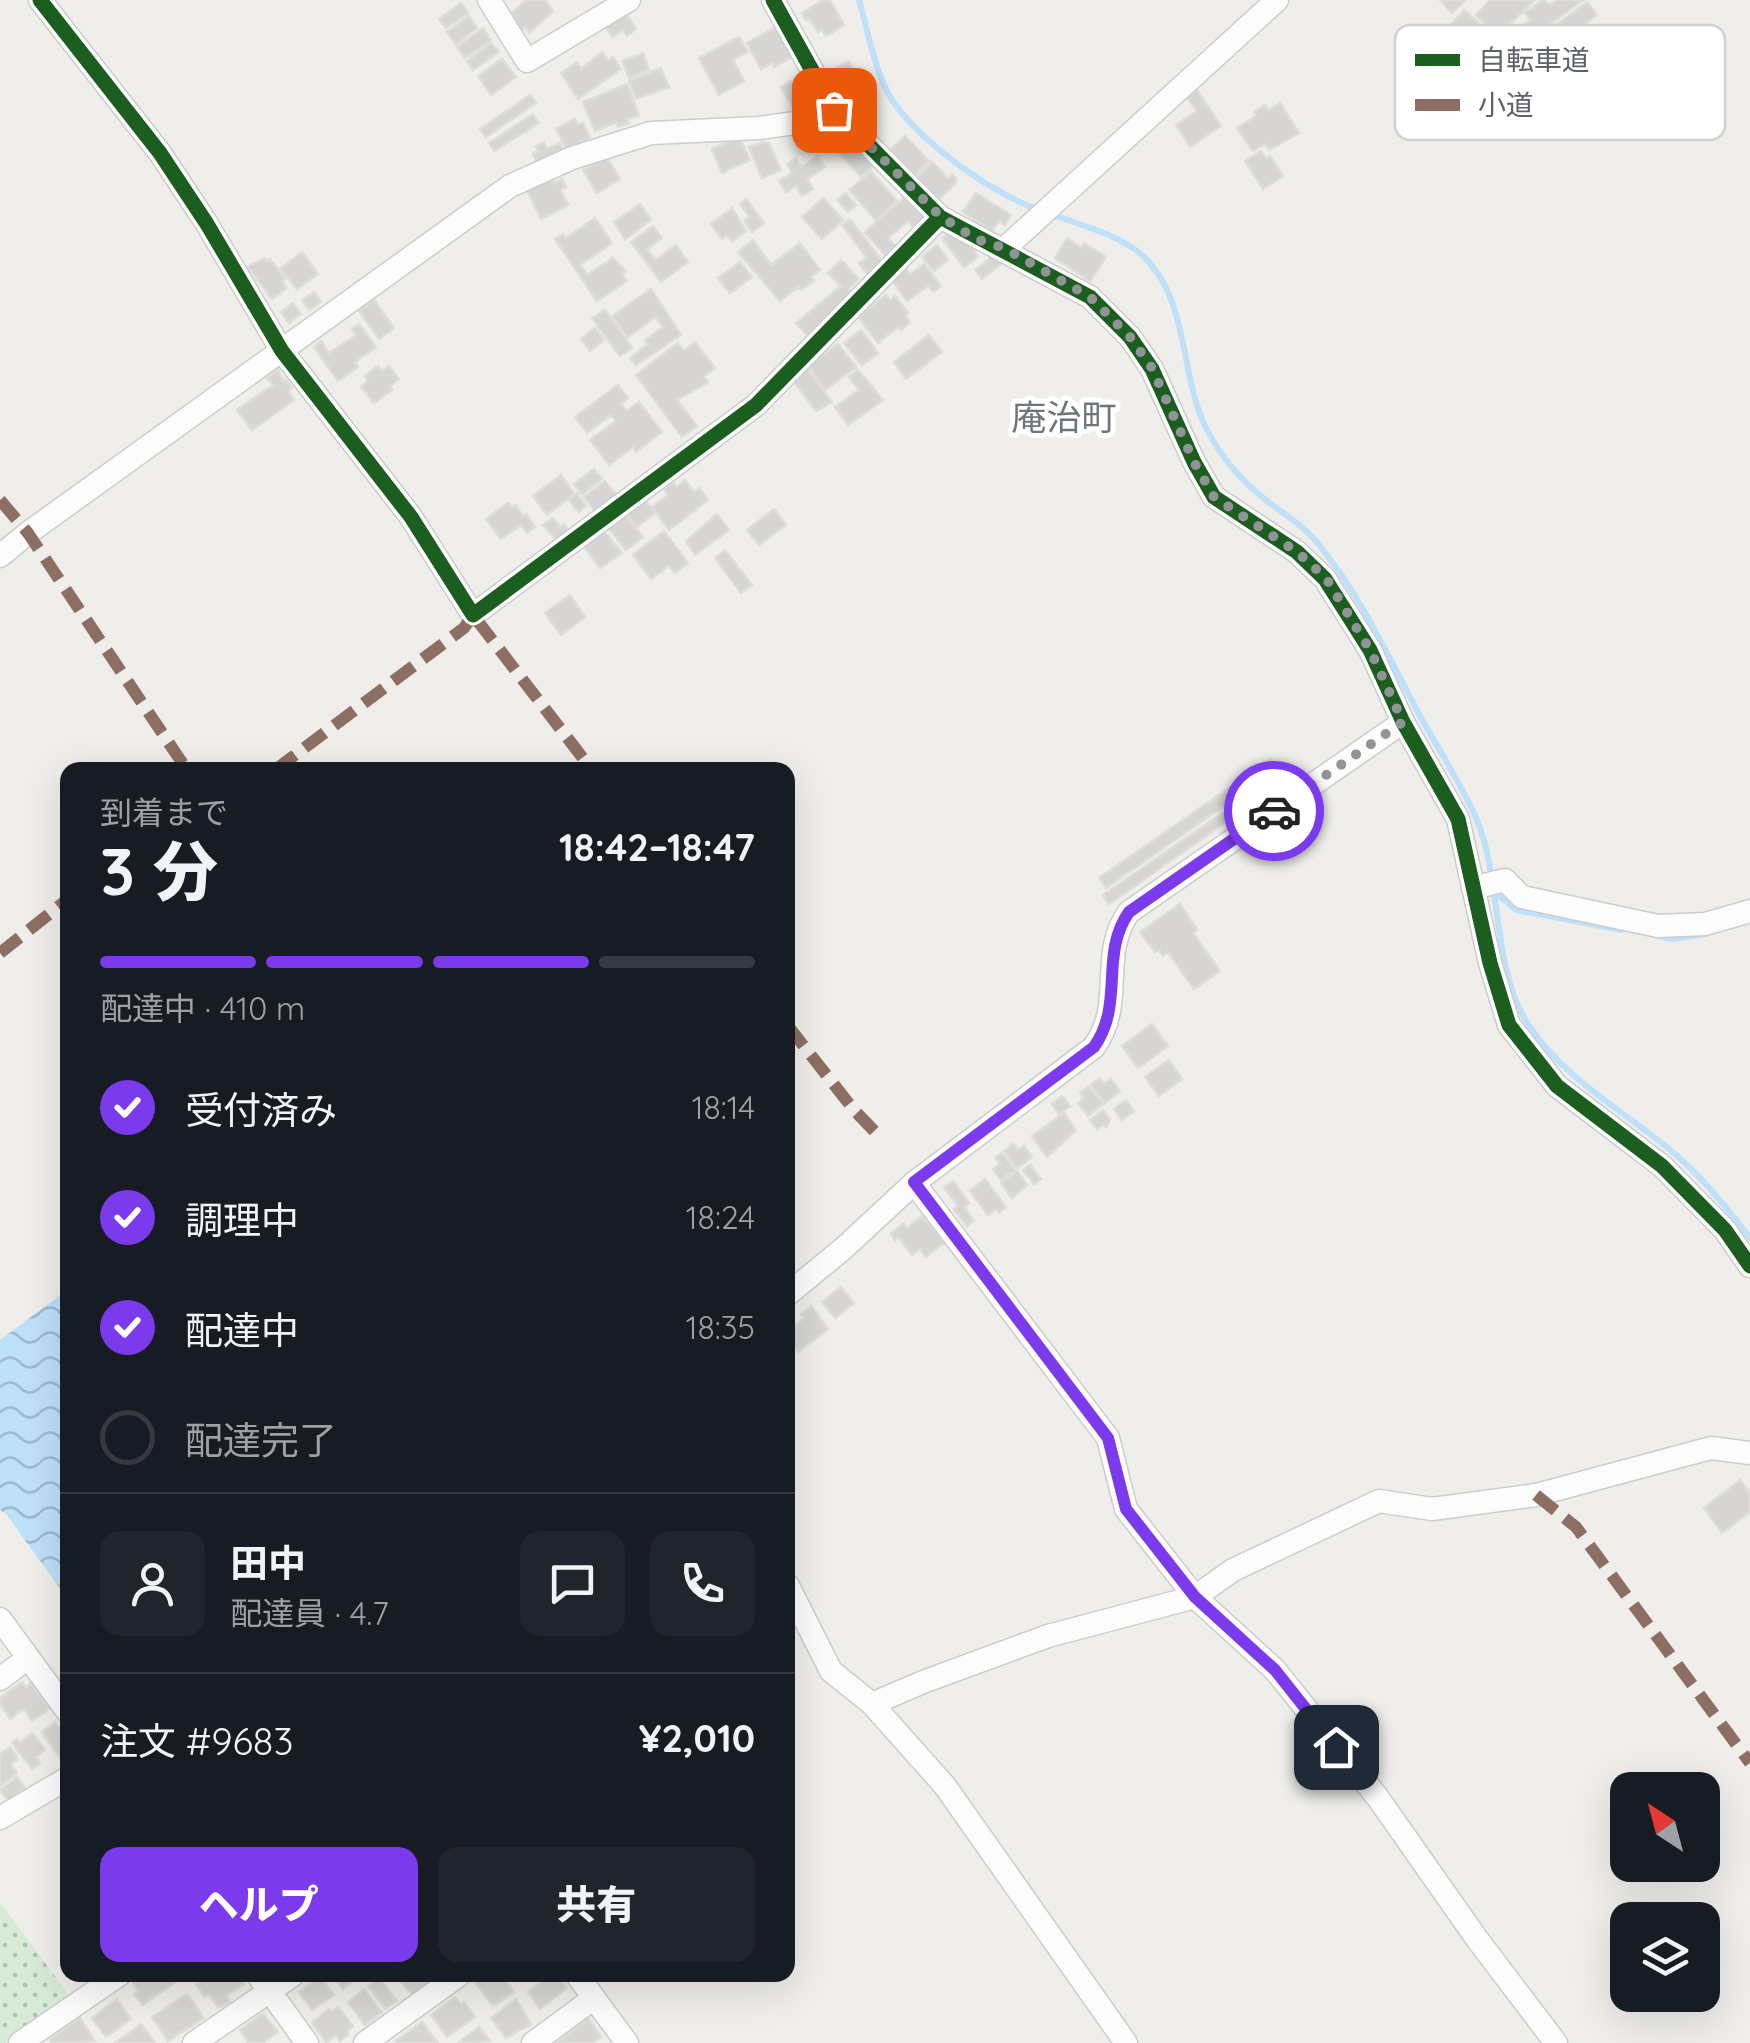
<!DOCTYPE html>
<html lang="ja">
<meta charset="utf-8">
<style>
body{margin:0;font-family:Quicksand,"Noto Sans JP",sans-serif;background:#20242c;color:#f1f3f6;height:100vh;display:flex;flex-direction:column;font-size:38px;white-space:nowrap}
*{box-sizing:border-box;margin:0}
p{font-size:32px;color:#9ea1a6}
.icon{flex:none;width:55px;height:55px;fill:none;stroke:currentColor;stroke-width:2;stroke-linecap:round;stroke-linejoin:round}
.map{position:relative;flex:1;overflow:hidden}
.drawer{position:absolute;left:60px;top:762px;width:735px;height:1220px;display:flex;flex-direction:column;background:#171b24;border-radius:20px;box-shadow:0 10px 40px #0002}
.drawer>*{flex:none}
.needle{width:65px;rotate:324deg}
.buttons{position:absolute;left:1610px;top:1772px;display:grid;gap:20px}
.buttons a{display:grid;place-items:center;width:110px;height:110px;border-radius:20px;background:#171b24;box-shadow:0 10px 40px #0002;font-size:50px}
.pin{position:absolute;display:grid;place-items:center;width:85px;height:85px;color:#fff;margin:-42px;border-radius:20px;box-shadow:0 5px 15px #0006}
.courier{position:absolute;display:grid;place-items:center;width:100px;height:100px;margin:-50px;border:8px solid #7c3aed;border-radius:50%;background:#fff;color:#222;box-shadow:0 2px 12px #0007}
.head em{font-style:normal;font-weight:800}
.head div{display:flex;flex-direction:column-reverse}
.head{display:flex;align-items:center;justify-content:space-between;height:170px;padding:0 40px}
h1{font-size:65px;font-weight:800;line-height:75px}
.bar{display:grid;grid-template-columns:repeat(4,1fr);gap:15px 10px;align-content:center;height:120px;padding:0 40px}
.bar i{height:12px;border-radius:8px;background:#363941}
.bar .current{background:#7c3aed}
.bar p{grid-column:span 4}
.line{display:flex;align-items:center;gap:25px;padding:0 40px;border-top:2px solid #363941}
.line div{flex:1}
.round{display:grid;place-items:center;flex:none;width:105px;height:105px;border-radius:20px;background:#20242c}
ol{padding:0 40px;list-style:none}
li{display:flex;align-items:center;gap:30px;height:110px}
li p{margin-inline-start:auto}
li .icon{padding:10px;border-radius:50%;background:#7c3aed;color:#fff;stroke-width:4}
li:last-child{color:#9ea1a6}
li i{width:55px;height:55px;border:5px solid #363941;border-radius:50%}
.primary-button{display:flex;gap:20px;margin-top:auto;padding:20px 40px}
.primary-button a{flex:1;height:115px;border-radius:20px;background:#7c3aed;color:#fff;font-size:40px;font-weight:800;line-height:115px;text-align:center}
.primary-button a+a{background:#20242c;color:#f1f3f6}
.map>svg:first-child{display:block}
.green{fill:url(#green-dots)}
.water{fill:url(#water-waves)}
.lines{fill:none;stroke-linecap:round;stroke-linejoin:round}
.stream{stroke:#bfe0f9;stroke-width:6}
.building{fill:#d6d5d3;stroke:#deddd9;stroke-width:2.5}
.minor-casing{stroke:#cbcccc;stroke-width:25}
.minor{stroke:#fdfcfc;stroke-width:22}
.quiet{stroke:#8d6e63;stroke-width:12;stroke-dasharray:25 12;stroke-linecap:butt}
.cycleway-casing{stroke:#fff;stroke-width:21}
.cycleway{stroke:#1b5e20;stroke-width:15}
.done{stroke:#919496;stroke-width:10;stroke-dasharray:0 18}
.route{stroke:#7c3aed;stroke-width:12}
.labels{text-anchor:middle;stroke-width:10;stroke-linejoin:round;paint-order:stroke}
.neighbourhood-label{font-size:35px;fill:#70757a;stroke:#fff}
.key{fill:#fff;stroke:#cfd0d2;stroke-width:2.5}
.key-label{font-size:28px;fill:#5f6368}
</style>
<div class="map">
<svg width="1750" height="2043" viewBox="0 0 1750 2043">
<defs>
<pattern id="green-dots" width="8" height="8" patternUnits="userSpaceOnUse" patternTransform="scale(2.5)"><rect width="8" height="8" fill="#d8ebd6"/><path d="M2 2h.1M6 6h.1" fill="none" stroke="#b2c2b1" stroke-width="1.8" stroke-linecap="round"/></pattern>
<pattern id="water-waves" width="16" height="10" patternUnits="userSpaceOnUse" patternTransform="scale(2.5)"><rect width="16" height="10" fill="#bfe0f9"/><path d="M0 5q4-4 8 0t8 0" fill="none" stroke="#9eb9cd"/></pattern>
</defs>
<rect width="100%" height="100%" fill="#efeeea"/>
<path class="green" d="M0,1902L71,1998L5,2043H0Z"/>
<path class="water" d="M67,1290V1598L6,1514L0,1510V1340Z"/>
<g class="lines">
<g class="stream">
<path d="M859,0C867,27 872,57 883,83C903,131 988,192 1037,209"/>
<path d="M1048,213C1079,225 1120,234 1144,257C1189,300 1180,374 1205,426C1220,456 1241,481 1267,501C1286,515 1305,527 1319,545C1361,596 1388,656 1419,714C1438,749 1461,783 1477,820C1502,881 1492,970 1528,1024C1563,1078 1621,1109 1669,1149C1700,1174 1726,1207 1750,1238"/>
<path d="M1494,891L1516,910L1622,930"/>
<path d="M1659,936L1672,939L1706,934"/>
</g>
</g>
<g class="building">
<path d="M526,0H545L553,11L529,33L525,27L522,30L511,14Z"/>
<path d="M823,0H830L844,25L826,36L822,29L818,32L809,18L806,20L802,13Z"/>
<path d="M1440,0H1465L1452,13Z"/>
<path d="M1490,0H1535L1498,35L1476,15Z"/>
<path d="M1543,0L1550,5L1558,0H1583L1518,47L1509,35L1530,20L1525,13Z"/>
<path d="M1587,2L1597,15L1571,34L1597,69L1565,93L1554,78L1571,65L1564,56L1542,72L1525,48Z"/>
<path d="M461,3L468,13L446,28L439,19Z"/>
<path d="M1464,10L1506,47L1491,64L1478,52L1487,42L1479,35L1467,49L1485,66L1476,76L1438,40Z"/>
<path d="M626,13L636,29L627,36L623,30L613,37L606,27Z"/>
<path d="M469,16L477,28L456,44L447,32Z"/>
<path d="M776,27L792,57L774,67L772,63L761,69L747,43Z"/>
<path d="M483,28L491,40L465,58L457,47Z"/>
<path d="M739,37L748,52L733,60L744,81L719,95L699,58Z"/>
<path d="M491,43L499,52L473,70L467,61Z"/>
<path d="M602,52L608,61L613,57L621,69L578,99L561,73L577,62L581,69Z"/>
<path d="M643,53L649,70L629,78L622,61Z"/>
<path d="M502,59L516,77L491,95L478,76Z"/>
<path d="M849,61L854,71L847,75L854,88L834,98L823,75Z"/>
<path d="M661,68L669,87L636,99L629,81Z"/>
<path d="M803,74L820,104L798,116L781,87Z"/>
<path d="M627,84L639,116L627,119L629,123L618,127L616,122L595,131L583,102Z"/>
<path d="M1197,90L1221,126L1190,147L1176,125L1197,111L1187,97Z"/>
<path d="M530,95L536,103L486,137L480,129Z"/>
<path d="M1280,103L1299,133L1269,150L1265,144L1253,151L1237,128L1256,116L1254,112L1265,105L1269,110Z"/>
<path d="M533,114L539,123L494,151L489,143Z"/>
<path d="M575,119L578,125L583,123L590,137L567,149L556,129Z"/>
<path d="M841,126L877,163L861,177L827,139Z"/>
<path d="M905,136L929,161L915,175L890,150Z"/>
<path d="M739,137L750,160L722,173L712,149Z"/>
<path d="M544,142L547,149L560,143L564,151L538,164L533,154L538,151L536,146Z"/>
<path d="M763,142L769,143L781,170L762,178L749,147Z"/>
<path d="M1261,151L1267,159L1270,156L1283,176L1263,189L1245,161Z"/>
<path d="M606,156L620,179L597,193L583,170Z"/>
<path d="M818,156L825,167L807,179L813,189L802,196L796,186L786,192L779,181L792,173L787,164L796,158L801,167Z"/>
<path d="M932,162L948,178L952,174L956,178V183L939,199L917,177Z"/>
<path d="M871,172L897,201L876,220L849,190Z"/>
<path d="M550,173L555,183L562,179L566,187L560,189L568,205L541,219L525,186Z"/>
<path d="M846,193L856,205L848,212L837,200Z"/>
<path d="M976,193L1011,215L1005,225L999,221L992,231L963,212Z"/>
<path d="M907,195L925,217L913,227L908,221L888,238L895,246L885,255L865,232Z"/>
<path d="M823,198L843,220L822,239L802,217Z"/>
<path d="M746,199L764,223L752,232L744,221L750,217L740,204Z"/>
<path d="M640,204L651,220L625,239L614,222Z"/>
<path d="M732,208L746,231L732,242L727,235L722,239L711,224Z"/>
<path d="M595,218L612,243L580,265L587,275L613,258L626,271L622,274L627,281L597,301L555,239L563,234L566,238Z"/>
<path d="M850,219L882,261L867,273L859,263L867,258L842,225Z"/>
<path d="M653,226L662,238L647,249L655,260L676,245L688,262L661,282L631,242Z"/>
<path d="M952,232L958,241L965,236L978,257L964,267L942,238Z"/>
<path d="M1067,238L1082,248L1084,243L1106,257L1090,281L1055,258Z"/>
<path d="M753,240L771,265L800,243L820,270L811,277L814,281L801,290L798,287L780,301L738,252Z"/>
<path d="M937,245L948,260L934,271L922,257Z"/>
<path d="M302,252L318,274L297,289L280,269Z"/>
<path d="M998,252L1005,261L982,279L975,270Z"/>
<path d="M264,258L267,261L270,259L285,279L282,281L287,288L272,299L248,267Z"/>
<path d="M841,260L859,279L849,288L854,294L809,337L796,323L841,286L828,273Z"/>
<path d="M740,262L752,277L730,293L718,278Z"/>
<path d="M901,263L910,274L924,264L941,286L933,292L928,286L907,301L887,274Z"/>
<path d="M651,289L681,335L636,365L630,358L648,344L645,340L663,327L655,317L628,337L612,316Z"/>
<path d="M314,292L321,302L309,310L302,300Z"/>
<path d="M886,295L890,300L895,296L908,313L905,315L910,322L901,330L898,327L878,343L858,317Z"/>
<path d="M374,300L394,328L379,339L359,311Z"/>
<path d="M293,303L301,314L289,323L281,312Z"/>
<path d="M605,310L632,348L620,356L592,318Z"/>
<path d="M359,324L376,347L355,362L358,367L338,381L314,347L321,341L329,353L356,335L352,329Z"/>
<path d="M595,328L604,340L590,351L581,339Z"/>
<path d="M861,330L878,353L862,365L844,343Z"/>
<path d="M929,335L942,352L906,379L894,362Z"/>
<path d="M695,342L715,368L704,376L708,382L677,400L697,426L682,437L636,375L678,343L684,351Z"/>
<path d="M838,344L856,367L825,390L808,366Z"/>
<path d="M803,363L832,402L816,411L788,374Z"/>
<path d="M378,366L382,371L389,366L399,379L390,386L392,390L374,403L361,387L368,381L365,376Z"/>
<path d="M278,370L283,381L286,380L292,388L288,391L294,400L252,430L237,410L273,385L267,378Z"/>
<path d="M858,370L883,400L848,425L835,407L859,390L849,377Z"/>
<path d="M618,385L628,398L621,404L626,411L639,402L662,432L636,452L633,447L609,465L590,440L616,421L611,415L587,433L575,417Z"/>
<path d="M594,469L602,479L582,494L574,484Z"/>
<path d="M561,475L574,494L547,515L533,496Z"/>
<path d="M685,480L694,492L699,488L708,500L669,530L652,507L668,495L664,489L673,482L677,487Z"/>
<path d="M605,481L619,498L597,514L584,497Z"/>
<path d="M577,493L586,506L578,512L569,500Z"/>
<path d="M644,499L655,513L637,527L626,513Z"/>
<path d="M508,503L512,508L515,505L523,516L526,514L535,527L527,533L521,525L501,539L486,519Z"/>
<path d="M774,509L786,525L759,545L747,530Z"/>
<path d="M623,512L643,537L626,550L606,524Z"/>
<path d="M717,514L729,530L695,555L686,541Z"/>
<path d="M553,518L560,527L564,524L569,531L557,540L543,525Z"/>
<path d="M603,530L622,553L600,568L583,545Z"/>
<path d="M664,531L688,563L675,573L669,566L651,579L633,555Z"/>
<path d="M725,550L752,585L741,593L715,558Z"/>
<path d="M570,595L585,617L561,635L545,613Z"/>
<path d="M1271,759L1277,769L1106,888L1099,878Z"/>
<path d="M1230,808L1235,816L1109,904L1103,895Z"/>
<path d="M1180,904L1197,929L1193,933L1220,971L1194,989L1168,952L1163,956L1159,950L1155,952L1140,932Z"/>
<path d="M1152,1024L1168,1046L1138,1068L1122,1046Z"/>
<path d="M1169,1060L1182,1079L1159,1096L1145,1077Z"/>
<path d="M1100,1078L1104,1084L1111,1079L1120,1091L1105,1103L1091,1085Z"/>
<path d="M1089,1087L1103,1104L1088,1116L1078,1103L1084,1098L1080,1093Z"/>
<path d="M1062,1096L1070,1106L1059,1114L1052,1104Z"/>
<path d="M1126,1100L1134,1111L1122,1120L1114,1109Z"/>
<path d="M1103,1110L1110,1120L1106,1127L1104,1124L1097,1129L1090,1120Z"/>
<path d="M1064,1113L1076,1130L1047,1157L1032,1136Z"/>
<path d="M1013,1144L1018,1150L1024,1146L1032,1157L1017,1168L1004,1151Z"/>
<path d="M1002,1153L1015,1170L1001,1180L993,1169L1000,1164L995,1158Z"/>
<path d="M1030,1165L1041,1179L1034,1184L1023,1170Z"/>
<path d="M1017,1171L1027,1185L1012,1198L1001,1183Z"/>
<path d="M985,1179L1006,1207L999,1213L996,1209L988,1215L970,1191Z"/>
<path d="M953,1181L969,1203L964,1207L974,1221L967,1226L954,1209L958,1206L944,1187Z"/>
<path d="M922,1216L945,1242L926,1257L920,1249L912,1255L898,1237L895,1240L891,1234L903,1224L907,1228Z"/>
<path d="M841,1287L854,1303L835,1318L822,1302Z"/>
<path d="M811,1306L828,1329L798,1352L788,1338V1331L804,1318L801,1314Z"/>
<path d="M1740,1480L1750,1493V1512L1722,1533L1704,1508Z"/>
<path d="M22,1682L26,1687L31,1683L49,1709L32,1721L24,1709L10,1719L0,1704V1698Z"/>
<path d="M55,1722L68,1740V1759L63,1762L42,1732Z"/>
<path d="M32,1733L45,1750L36,1757L40,1763L32,1769L12,1743L17,1739L20,1743Z"/>
<path d="M10,1747L18,1759L10,1764L17,1773L0,1786V1754Z"/>
<path d="M17,1777L25,1788L8,1800L0,1790Z"/>
<path d="M143,1975H174L178,1980L143,2005L134,1994L138,1991L133,1983Z"/>
<path d="M214,1975H237L244,1984L226,1996L230,2001L222,2006L218,2007L209,1994L205,1997L196,1984Z"/>
<path d="M338,1975H361L343,1989L335,1978Z"/>
<path d="M396,1975H425L430,1981L412,1995Z"/>
<path d="M482,1975H510L505,1980L514,1992L493,2006L474,1981Z"/>
<path d="M545,1975H557L567,1988L540,2009L528,1992L543,1981L541,1978Z"/>
<path d="M320,1976L334,1995L312,2010L299,1992Z"/>
<path d="M379,1978L397,2001L385,2009L368,1986Z"/>
<path d="M364,1989L382,2012L365,2025L348,2002Z"/>
<path d="M187,1994L204,2018L168,2041L152,2017Z"/>
<path d="M455,1997L461,2004L464,2002L475,2017L447,2037L431,2015Z"/>
<path d="M117,1999L131,2019L106,2037L92,2018Z"/>
<path d="M516,1999L531,2024L506,2038L491,2018Z"/>
<path d="M338,2007L353,2026L347,2031L349,2034L340,2041L336,2035L326,2042L312,2023L329,2009L331,2012Z"/>
<path d="M263,2014L278,2032L263,2043H249L240,2030Z"/>
<path d="M80,2018L95,2041L52,2043L50,2039Z"/>
<path d="M588,2018L601,2037L593,2043H557Z"/>
<path d="M422,2022L438,2043H398L396,2041Z"/>
<path d="M141,2024L155,2043H115Z"/>
<path d="M479,2027L490,2041L458,2043Z"/>
</g>
<g class="lines">
<defs>
<g id="minor">
<path d="M40,0L160,153L207,224L282,351L411,517L473,615L756,405L940,217"/>
<path d="M489,0L527,61L629,0"/>
<path d="M773,0L834,110L940,217L1090,297L1130,337L1152,369L1194,462L1214,497L1297,552L1325,579L1370,650L1403,722L1458,819L1490,963L1509,1025L1557,1086L1662,1166L1725,1230L1750,1266"/>
<path d="M1004,249L1277,0"/>
<path d="M0,556L28,533L510,186L572,158L651,133L759,128L809,121L834,110"/>
<path d="M1473,888L1505,880L1522,897L1658,926L1705,924L1750,911"/>
<path d="M914,1183L1108,1438L1126,1509L1195,1597L1275,1670L1378,1798L1477,1939L1556,2043"/>
<path d="M788,1294L844,1248L914,1183L1094,1047C1126,1003 1098,955 1129,912L1403,722"/>
<path d="M788,1586L831,1671L872,1704L945,1786L1126,2043"/>
<path d="M0,1619L68,1712"/>
<path d="M0,1679L28,1658"/>
<path d="M872,1704L923,1682L1048,1636L1195,1597L1233,1570L1379,1501L1432,1509L1536,1495L1711,1448L1750,1453"/>
<path d="M0,1818L68,1778"/>
<path d="M258,1975L307,2043"/>
<path d="M577,1975L627,2043"/>
<path d="M20,2043L119,1975"/>
<path d="M194,2043L293,1975"/>
<path d="M365,2043L459,1975"/>
<path d="M533,2043L594,1998"/>
</g>
</defs>
<use href="#minor" class="minor-casing"/>
<use href="#minor" class="minor"/>
<g class="quiet">
<path d="M0,500L28,533L187,770"/>
<path d="M275,770L464,628L473,615L592,770"/>
<path d="M0,953L68,899"/>
<path d="M788,1026L854,1110L882,1139"/>
<path d="M1536,1495L1576,1527L1750,1763"/>
</g>
<defs>
<g id="cycleway">
<path d="M40,0L160,153L207,224L282,351L411,517L473,615L756,405L940,217"/>
<path d="M773,0L834,110L940,217L1090,297L1130,337L1152,369L1194,462L1214,497L1297,552L1325,579L1370,650L1403,722L1458,819L1490,963L1509,1025L1557,1086L1662,1166L1725,1230L1750,1266"/>
</g>
</defs>
<use href="#cycleway" class="cycleway-casing"/>
<use href="#cycleway" class="cycleway"/>
</g>
<g class="lines">
<path class="done" d="M834,110L940,216L976,239L1004,248L1090,297L1130,337L1152,368L1194,462L1214,497L1297,552L1326,578L1370,650L1403,722L1274,811"/>
<path class="route" d="M1274,811L1129,912C1099,955 1125,1003 1094,1047L914,1182L1108,1438L1126,1509L1195,1597L1275,1670L1336,1747"/>
</g>
<g class="labels">
<g class="neighbourhood-label">
<text x="1064" y="430">庵治町</text>
</g>
</g>
<rect x="1395" y="25" width="330" height="115" rx="15" class="key"/>
<rect x="1415" y="54" width="45" height="12" fill="#1b5e20"/>
<rect x="1415" y="99" width="45" height="12" fill="#8d6e63"/>
<g class="key-label">
<text x="1478" y="70">自転車道</text>
<text x="1478" y="115">小道</text>
</g>
</svg>
<div class="buttons">
<a><svg class="needle" viewBox="-14 -14 28 28"><path d="M0-13l5 13h-10z" fill="#e53935"/><path d="M0 13l5-13h-10z" fill="#9ea1a6"/></svg></a>
<a><svg class="icon" aria-label="layers" viewBox="0 0 24 24"><path d="M12 4l9 5-9 5-9-5zM3 14l9 5 9-5"/></svg></a>
</div>
<div class="pin" style="left:834px;top:110px;background:#ea580c"><svg class="icon" aria-label="bag" viewBox="0 0 24 24"><path d="M5 8h14l-1 12H6zM9 8a3 3 0 0 1 6 0"/></svg></div>
<div class="pin" style="left:1336px;top:1747px;background:#1f2937"><svg class="icon" aria-label="home" viewBox="0 0 24 24"><path d="M3 11l9-7 9 7M6 9v11h12V9"/></svg></div>
<div class="courier" style="left:1274px;top:811px"><svg class="icon" aria-label="car" viewBox="0 0 24 24"><path d="M5 17H2v-5l4-1 3-4h7l3 4 3 1v5h-3M9 17h6M6 11h13"/><circle cx="7" cy="17" r="2"/><circle cx="17" cy="17" r="2"/></svg></div>
<section class="drawer">
<div class="head"><div><h1>3 分</h1><p>到着まで</p></div><em>18:42–18:47</em></div>
<div class="bar"><i class="current"></i><i class="current"></i><i class="current"></i><i></i><p>配達中 · 410 m</p></div>
<ol>
<li><svg class="icon" aria-label="check" viewBox="0 0 24 24"><path d="M5 12l5 5 9-10"/></svg>受付済み<p>18:14</p></li>
<li><svg class="icon" aria-label="check" viewBox="0 0 24 24"><path d="M5 12l5 5 9-10"/></svg>調理中<p>18:24</p></li>
<li><svg class="icon" aria-label="check" viewBox="0 0 24 24"><path d="M5 12l5 5 9-10"/></svg>配達中<p>18:35</p></li>
<li><i></i>配達完了</li>
</ol>
<div class="line" style="height:180px"><a class="round"><svg class="icon" aria-label="person" viewBox="0 0 24 24"><circle cx="12" cy="8" r="4"/><path d="M4 21q1-7 8-7t8 7"/></svg></a><div><b>田中</b><p>配達員 · 4.7</p></div><a class="round"><svg class="icon" aria-label="chat" viewBox="0 0 24 24"><path d="M4 5h16v11H9l-5 4z"/></svg></a><a class="round"><svg class="icon" aria-label="phone" viewBox="0 0 24 24"><path d="M5 4h4l2 5-3 2q2 4 5 5l2-3 5 2v4C11 20 4 13 5 4z"/></svg></a></div>
<div class="line" style="height:130px"><div>注文 #9683</div><b>¥2,010</b></div>
<div class="primary-button"><a>ヘルプ</a><a>共有</a></div>
</section>
</div>
